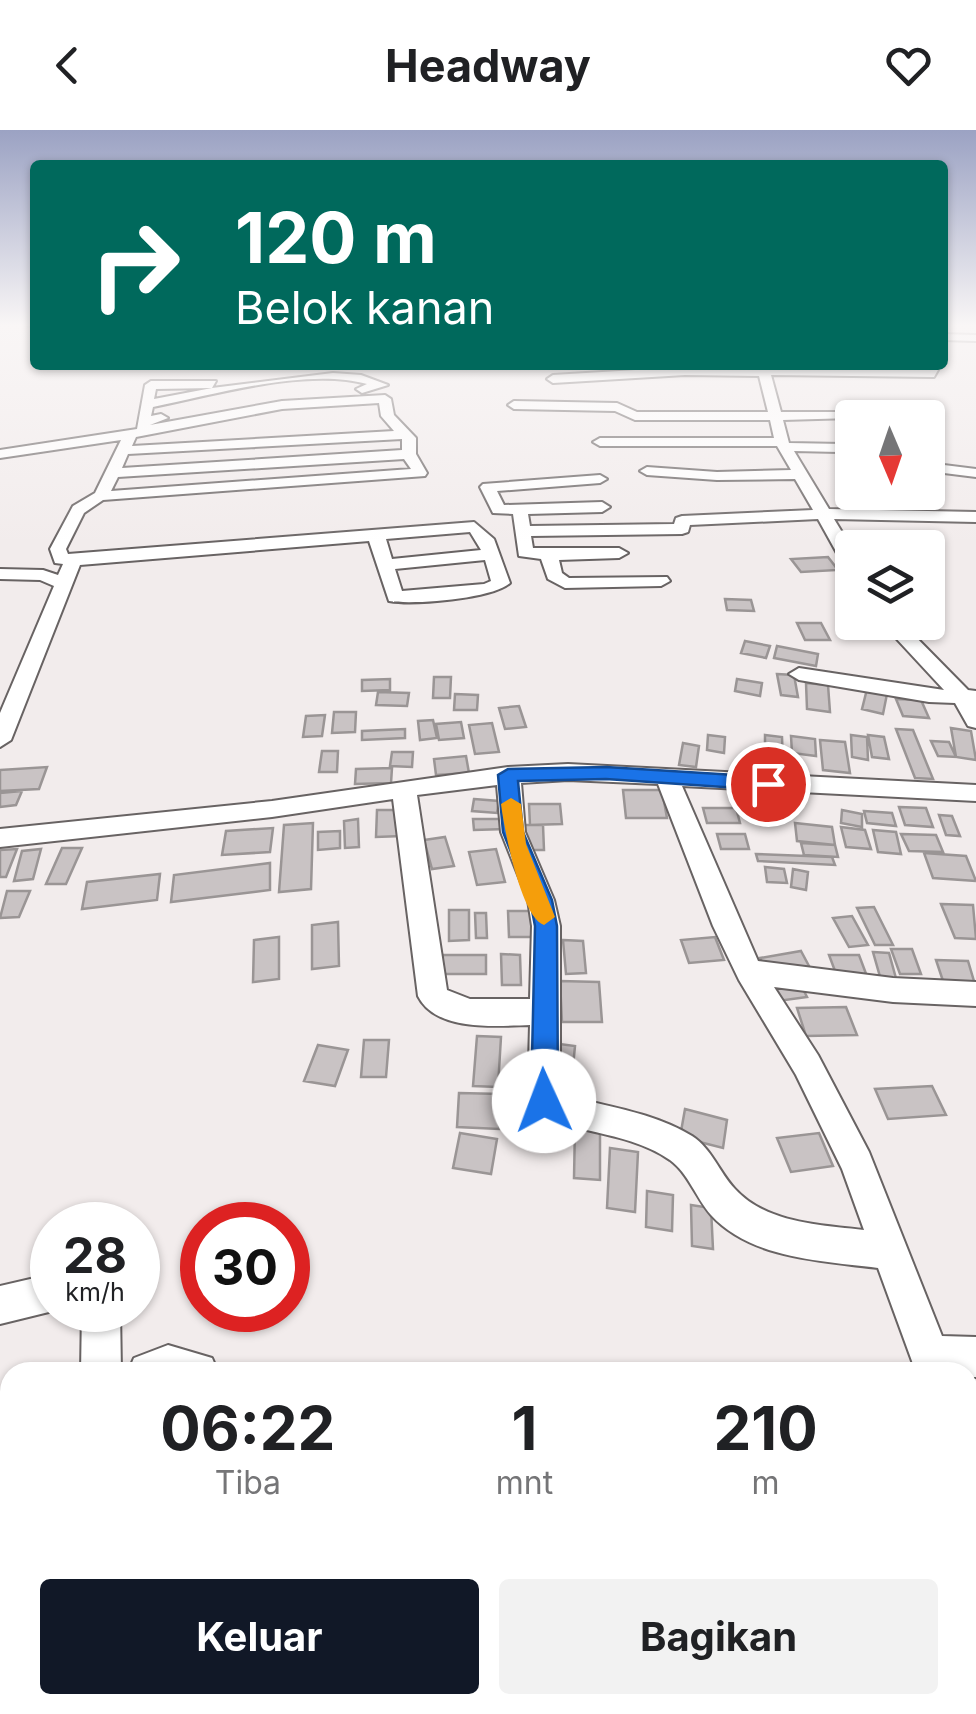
<!DOCTYPE html>
<html lang="id">
<style>
body{margin:0;font-family:Inter,sans-serif;background:#f2f2f2;color:#202124;height:100vh;display:flex;flex-direction:column;font-size:38px;white-space:nowrap}
*{box-sizing:border-box;margin:0}
p{font-size:32px;color:#757577}
.icon{flex:none;width:55px;height:55px;fill:none;stroke:currentColor;stroke-width:2;stroke-linecap:round;stroke-linejoin:round}
.map{position:relative;flex:1;overflow:hidden}
.panel{position:absolute;left:0px;top:1232px;width:978px;height:352px;display:flex;flex-direction:column;background:#fff;border-radius:30px 30px 0 0;box-shadow:0 2px 8px #0004}
.panel>*{flex:none}
.guide{position:absolute;left:30px;top:30px;width:918px;height:210px;border-radius:10px;box-shadow:0 2px 8px #0004;background:#00695c;color:#fff;overflow:hidden}
.needle{width:65px;rotate:178deg}
.buttons{position:absolute;left:835px;top:270px;display:grid;gap:20px}
.buttons a{display:grid;place-items:center;width:110px;height:110px;border-radius:10px;background:#fff;box-shadow:0 2px 8px #0004;font-size:50px}
.speed{position:absolute;left:30px;top:1072px;display:flex;gap:20px;font-size:50px;font-weight:700;text-align:center}
.speed>*{display:grid;place-content:center;width:130px;height:130px;border-radius:50%;background:#fff;box-shadow:0 2px 8px #0004;line-height:1}
.speed small{font-size:25px;font-weight:400}
.speed .limit{border:15px solid #d22;background:#fff;color:#111}
.pin{position:absolute;display:grid;place-items:center;width:85px;height:85px;color:#fff;margin:-42px;border:5px solid #fff;border-radius:50%;box-shadow:0 2px 10px #0007}
.me{position:absolute;width:110px;margin:-55px;rotate:358deg;stroke-linejoin:round;filter:drop-shadow(0 0 8px #0008)}
.turn{display:flex;align-items:center;gap:35px;height:210px;padding:0 40px;font-size:45px}
.turn .icon{width:130px;height:130px;stroke-width:2.5}
.turn b{display:block;font-size:70px;line-height:85px}
.eta{display:flex;justify-content:space-evenly;align-items:center;height:170px;text-align:center}
.eta b{font-size:60px;font-weight:700;line-height:70px}
.button{display:flex;gap:20px;margin-top:auto;padding:20px 40px}
.button a{flex:1;height:115px;border-radius:10px;background:#111827;color:#fff;font-size:40px;font-weight:700;line-height:115px;text-align:center}
.button a+a{background:#f2f2f2;color:#202124}
header{display:flex;justify-content:space-between;align-items:center;height:130px;padding:0 40px;background:#fff;font-size:45px;font-weight:700}
.map>svg:first-child{display:block}
</style>
<header><svg class="icon" aria-label="back" viewBox="0 0 24 24"><path d="M15 5l-7 7 7 7"/></svg>Headway<svg class="icon" aria-label="heart" viewBox="0 0 24 24"><path d="M12 20l-8-8c-3-5 5-10 8-4 3-6 11-1 8 4z"/></svg></header>
<div class="map">
<svg width="976" height="1584" viewBox="0 0 976 1584">
<rect width="100%" height="100%" fill="#f2ecec"/>
<path fill="#c9c3c4" stroke="#9a9595" stroke-width="2.5" d="M828 427 838 440 801 442 791 429Z
M725 469 751 470 754 481 727 480Z
M842 491 861 492 869 508H850Z
M797 493H821L830 510H805Z
M745 511 770 516 766 528 741 523Z
M777 516 818 524 816 536 774 528Z
M777 544 794 545 798 567 781 565Z
M434 547H451L450 568H433Z
M390 549V560L362 561V550Z
M737 549 762 553 760 566 735 561Z
M806 553 828 555 830 582 807 579Z
M867 559 887 564 883 584 862 579Z
M378 562 409 563 407 576 376 575Z
M455 564 478 565 477 580H454Z
M896 569 921 570 929 588 903 586Z
M519 576 526 597 505 599 499 578Z
M334 582H356L355 602 332 603Z
M325 585 322 606 303 607 306 586Z
M433 590 437 608 420 610 418 591Z
M461 592 464 608 439 610 436 594Z
M492 593 499 622 475 624 469 595Z
M951 598 971 601 976 630 956 627Z
M405 599V608L362 610V601Z
M896 599 913 600 933 649 915 648Z
M708 605 725 607 724 623 707 620Z
M765 605 782 607 783 631 765 629Z
M851 605 867 607 868 630 852 627Z
M868 605 884 607 889 629 872 627Z
M791 606 815 609 816 626 792 623Z
M820 610 845 612 850 643 823 640Z
M931 611 949 612 956 627 938 626Z
M683 613 699 616 696 637 679 635Z
M322 621H338L337 642H319Z
M392 622H413L412 637 390 636Z
M466 626 469 643 436 645 434 629Z
M741 631 772 633 774 648 742 645Z
M47 637 39 659 0 661V640Z
M392 638 391 653 355 654 356 639Z
M623 660H662L667 688H626Z
M22 661 16 675 0 677V663Z
M474 669 499 671 497 683 472 681Z
M529 674H560L562 694 530 695Z
M899 677 926 678 933 697 905 695Z
M703 678H736L740 693H707Z
M377 680H402V706L376 707Z
M842 680 862 684V697L841 693Z
M864 681 892 683 896 696 867 693Z
M939 685 952 686 960 706 946 705Z
M358 689 359 717 345 718 344 691Z
M473 689H506V699L474 700Z
M313 693 311 759 279 762 284 695Z
M795 693 832 697 835 715 797 711Z
M521 695H543L544 720H521Z
M841 697 865 700 871 719 846 717Z
M273 698 270 722 222 725 226 701Z
M873 700 896 702 901 724 878 722Z
M340 701V718L318 720V702Z
M717 704H745L749 719H721Z
M901 704 936 705 943 722 909 721Z
M445 707 454 736 432 739 424 710Z
M801 713 835 715 838 727 804 725Z
M62 718H82L66 754H46Z
M17 719 6 747H0V720Z
M41 719 33 749 14 751 22 721Z
M496 719 505 752 477 755 469 722Z
M924 723 966 726 976 751 933 748Z
M756 724 832 727 835 735 758 731Z
M270 733V760L171 772 174 745Z
M765 737 784 739 787 753 767 752Z
M793 739 808 742 806 760 791 757Z
M160 744 157 770 82 779 87 752Z
M7 761H30L19 787 0 788Z
M941 774 973 775 976 809 955 808Z
M874 777 893 815H875L857 778Z
M449 780H469V810L449 811Z
M508 781H539L541 807H509Z
M475 783H486L487 808H476Z
M852 786 868 815 849 817 833 788Z
M338 792 339 836 312 839V795Z
M279 807V849L253 852 254 810Z
M715 807 724 830 689 833 681 810Z
M563 810 583 811 586 843 566 844Z
M891 819H912L921 844H900Z
M801 821 809 836 768 843 760 828Z
M873 822 889 823 897 852 881 850Z
M501 824 520 825 521 855H502Z
M443 825H486V844H442Z
M829 825H859L868 849H838Z
M936 830 968 831 976 858 945 857Z
M560 851 599 852 602 892H562Z
M799 851 807 867 778 871 771 856Z
M846 877 857 905 806 906 797 878Z
M477 906 501 907 498 957 473 956Z
M364 910H389L386 947H361Z
M552 913 575 916 571 957 548 954Z
M318 915 348 920 335 956 304 951Z
M932 956 946 985 888 989 875 959Z
M459 963 501 964 499 999 457 997Z
M685 979 727 990 723 1018 680 1007Z
M575 996 600 998V1050L574 1048Z
M460 1003 497 1009 491 1044 453 1038Z
M819 1003 833 1036 791 1042 777 1008Z
M610 1018 638 1022 635 1082 607 1078Z
M647 1061 673 1065 672 1101 646 1097Z
M691 1075 711 1078 713 1119 692 1116Z"/>
<g fill="none" stroke-linecap="round" stroke-linejoin="round">
<g stroke="#686363" stroke-width="4">
<path id="minor" d="M19 193H35V197Z
M942 204 976 205V211L942 210Z
M756 235 938 240 934 247 771 245 781 282H914L921 286 783 290 789 313 843 314 852 319V330L839 322 794 321 829 379 976 382V392L834 389 848 412 875 413 883 418H852V439L843 434 818 389 690 395 688 402 682 404 531 406 533 418H619L628 423 619 428 559 430 562 443 569 448 667 447 670 451 661 456 565 458 548 449 541 429 519 426 513 384 493 383 480 357 483 354 600 345 607 349 600 353 497 361 504 375 602 372 610 377 602 382 528 384 530 396 674 394 676 388 682 386 813 380 795 349 717 350 647 345 640 341 647 337 717 342 791 340 777 316H600L593 312 600 308H774L770 290H635L615 281 514 279 508 275 514 271 617 273 637 282H768L759 246 685 245 553 253 547 249 553 245 685 237 757 239Z
M333 243 361 245 388 255 362 263 356 259 367 254C307 237 213 265 153 277L151 286 161 284 168 288 150 295 282 271 385 265 391 269 394 285 416 308V324L427 343 425 346 103 370 84 383 66 419 68 424 474 392 494 409 510 453C492 469 413 475 389 471L369 411 80 435 11 610 0 617V583L54 456 40 450 0 449V439L43 440 58 445 63 434 55 433 50 419 73 376 95 363 121 310 0 328V320L137 299 145 255 151 251H216L212 258ZM212 258 154 269 156 259ZM379 273 381 286 394 301 132 316 136 307 282 279ZM402 309V320L122 338 128 324ZM404 329 411 339 111 361 118 347ZM470 402 481 420 392 429 386 409ZM485 430 491 451 484 454 402 461 395 439Z
M928 333 976 339V347L928 341Z
M930 413 936 414V422L928 423V418H920Z
M881 492H901L968 560 976 561V598L968 596 955 573 929 572 799 550 789 544 799 538 944 560Z
M568 634 976 655V671L682 656 758 831 893 848 976 852V876L893 872 774 857 818 925 869 1022 942 1206 976 1207V1247H968V1242H916L878 1138C823 1131 751 1129 711 1085 696 1068 689 1044 670 1030 633 1004 579 1002 537 987L528 971 530 895C496 896 436 902 418 866L393 669 272 687 0 717V699L272 671 508 637ZM568 650 658 654 713 796 739 850 796 945 842 1039 864 1100C820 1095 766 1093 735 1059 719 1042 712 1019 692 1006 653 982 603 976 560 964V796L554 770 525 702 521 653ZM497 655 501 702 528 770 532 796 530 869H470L447 860 417 665Z
M52 1144V1180H57L0 1194V1156Z
M82 1180H120L121 1242H81Z
M168 1215 212 1228 218 1242H128L134 1228Z
M968 1317 976 1321V1387L968 1383Z
M10 1327V1371L0 1373V1329Z
M968 1539 976 1542V1584H957L948 1575H968Z
M78 1575H128L124 1584H74Z
M281 1575H331L328 1584H278Z
M490 1575H540L538 1584H488Z"/>
</g>
<use href="#minor" fill="#fff" fill-rule="evenodd"/>
</g>
<linearGradient id="sky" x2="0" y2="1"><stop stop-color="#9ba2c3"/><stop offset="0.47" stop-color="#f9f6f6"/><stop offset="1" stop-color="#f9f6f6" stop-opacity="0"/></linearGradient>
<rect width="976" height="415" fill="url(#sky)"/>
<path fill="#1a73e8" stroke="#114b97" stroke-width="2.5" d="M606 637 768 647 777 654 768 660 606 649 518 651 523 702 552 770 557 796 558 971 554 979 544 983 535 979 531 971 535 796 530 770 503 702 498 645 508 639Z"/>
<path fill="#f59e0b" d="M511 668 521 674 526 714 555 787 544 795C521 788 504 698 501 674Z"/>
</svg>
<div class="buttons">
<a><svg class="needle" viewBox="-14 -14 28 28"><path d="M0-13l5 13h-10z" fill="#e53935"/><path d="M0 13l5-13h-10z" fill="#757577"/></svg></a>
<a><svg class="icon" aria-label="layers" viewBox="0 0 24 24"><path d="M12 4l9 5-9 5-9-5zM3 14l9 5 9-5"/></svg></a>
</div>
<div class="speed"><div>28<small>km/h</small></div><div class="limit">30</div></div>
<div class="pin" style="left:768px;top:654px;background:#d93025"><svg class="icon" aria-label="arrive" viewBox="0 0 24 24"><path d="M6 21V4h12l-3 4 3 4H6"/></svg></div>
<svg class="me" style="left:544px;top:971px" viewBox="-20 -20 40 40"><circle r="19" fill="#fff"/><path d="M0-13L10 11 0 6-10 11z" fill="#1a73e8"/></svg>
<div class="guide">
<div class="turn"><svg class="icon" aria-label="right" viewBox="0 0 24 24"><path d="M7 20v-9h11M14 6l5 5-5 5"/></svg><div><b>120 m</b>Belok kanan</div></div>
</div>
<section class="panel">
<div class="eta">
<div><b>06:22</b><p>Tiba</p></div>
<div><b>1</b><p>mnt</p></div>
<div><b>210</b><p>m</p></div>
</div>
<div class="button"><a>Keluar</a><a>Bagikan</a></div>
</section>
</div>
